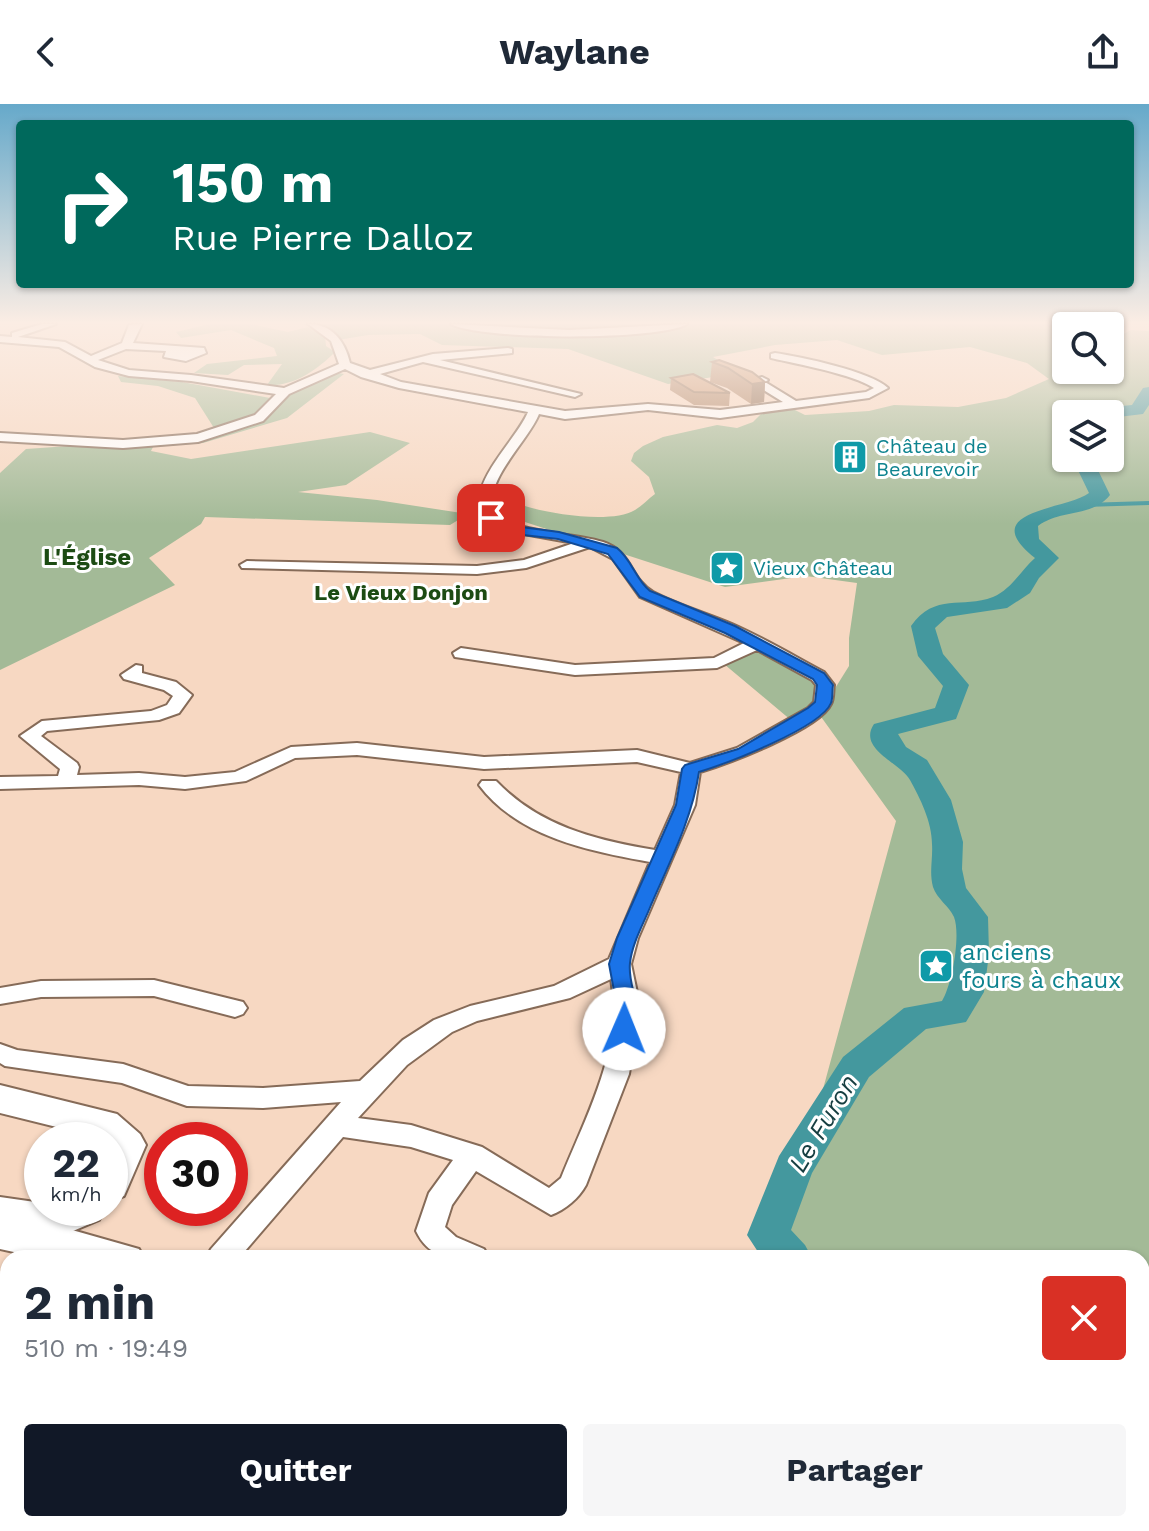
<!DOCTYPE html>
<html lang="fr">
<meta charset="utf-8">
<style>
body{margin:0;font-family:"Work Sans",sans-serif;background:#f6f6f7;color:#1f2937;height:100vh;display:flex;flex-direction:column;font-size:30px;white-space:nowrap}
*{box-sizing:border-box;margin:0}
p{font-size:26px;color:#747a83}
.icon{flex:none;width:44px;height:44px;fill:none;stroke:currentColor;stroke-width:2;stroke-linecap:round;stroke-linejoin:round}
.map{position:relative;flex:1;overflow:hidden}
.panel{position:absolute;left:0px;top:1146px;width:1150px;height:282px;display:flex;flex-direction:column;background:#fff;border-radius:24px 24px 0 0;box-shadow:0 2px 6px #0004}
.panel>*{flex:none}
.banner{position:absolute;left:16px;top:16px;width:1118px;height:168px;border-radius:8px;box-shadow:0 2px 6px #0004;background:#00695c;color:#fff;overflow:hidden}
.fabs{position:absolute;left:1052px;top:208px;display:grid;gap:16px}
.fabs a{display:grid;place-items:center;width:72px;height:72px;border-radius:8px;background:#fff;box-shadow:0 2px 6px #0004;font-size:40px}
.speed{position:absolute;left:24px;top:1018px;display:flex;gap:16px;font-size:40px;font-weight:700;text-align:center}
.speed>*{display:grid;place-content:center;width:104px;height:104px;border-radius:50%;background:#fff;box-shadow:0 2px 6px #0004;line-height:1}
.speed small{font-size:20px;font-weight:400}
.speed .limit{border:12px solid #d22;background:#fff;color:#111}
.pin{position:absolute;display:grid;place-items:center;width:68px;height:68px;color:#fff;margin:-34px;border-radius:16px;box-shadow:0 4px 12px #0006}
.me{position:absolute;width:88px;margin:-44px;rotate:1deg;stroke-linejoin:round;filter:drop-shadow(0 0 6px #0008)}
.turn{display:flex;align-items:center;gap:28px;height:168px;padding:0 24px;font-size:36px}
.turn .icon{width:104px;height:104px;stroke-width:2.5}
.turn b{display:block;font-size:56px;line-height:68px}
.round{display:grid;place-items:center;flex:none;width:84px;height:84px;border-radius:8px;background:#f6f6f7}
.overview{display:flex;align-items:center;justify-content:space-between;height:136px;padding:0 24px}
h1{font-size:48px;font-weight:700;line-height:60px}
.action{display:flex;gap:16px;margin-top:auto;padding:16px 24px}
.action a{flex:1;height:92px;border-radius:8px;background:#111827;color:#fff;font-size:32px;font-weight:700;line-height:92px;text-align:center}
.action a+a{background:#f6f6f7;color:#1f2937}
header{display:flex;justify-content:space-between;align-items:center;height:104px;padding:0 24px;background:#fff;font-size:36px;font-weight:700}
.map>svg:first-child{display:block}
</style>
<header><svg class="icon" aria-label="back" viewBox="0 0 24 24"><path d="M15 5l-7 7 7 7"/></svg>Waylane<svg class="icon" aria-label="share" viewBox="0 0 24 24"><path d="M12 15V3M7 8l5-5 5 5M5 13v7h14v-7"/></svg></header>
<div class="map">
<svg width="1149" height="1427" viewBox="0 0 1149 1427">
<rect width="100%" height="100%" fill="#f7d8c2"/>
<path fill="#a3ba97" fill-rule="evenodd" d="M210 220H250L288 228 308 223 325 232 326 242 335 248C317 266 293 283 267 281L282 260 244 261 228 271 194 269 207 260 277 252 274 244 231 226 181 234 176 228Z
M303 220H1052L1066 225V266H1110V233L1116 234 1131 226 1149 227V1427H675L681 1420H1142V1154H777L896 717 819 610 849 562V534L857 479 806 472 725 483 500 410 491 392C512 392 508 396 525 402 550 410 612 420 635 406 642 402 648 395 655 390L649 373 631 357 634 349 643 342 663 333 717 321 737 324 753 318 761 310 771 305 789 303 805 311 869 307 894 301 958 303 1006 294 1049 275 1027 259 970 243 882 251 837 236 775 241 713 253 739 269 668 280 568 245 442 241 420 230 368 231 338 236ZM1066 310H1110V354H1066Z
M333 268 344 270 287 314 203 339 153 343 151 347 191 355 370 328 410 339 346 381 298 388 377 396 468 410 450 421 205 413 201 420 149 454 175 481 0 566V369L26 345 83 341 153 343 247 320 289 289Z
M118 272 182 278 270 294C256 315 237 318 214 324L195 294 158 282 121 278Z
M754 547 763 548 819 578 820 596 792 617 724 560Z"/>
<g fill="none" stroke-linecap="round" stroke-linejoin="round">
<path stroke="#44989e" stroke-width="4" d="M1084 401 1149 399"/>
<path stroke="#44989e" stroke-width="6" d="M971 856 980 858"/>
<path fill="#44989e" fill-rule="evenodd" d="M1149 283V301L1143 310 1110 314V310H1084L1093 305 1132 301 1143 284Z
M1081 354H1099L1096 362 1110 391C1091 414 1060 405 1038 422L1039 435 1059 454 1039 474 1030 489 1007 504 947 513 935 524 943 550 969 581 956 615 898 630 906 643 927 656 951 696 963 738 962 765 966 784 988 813 989 850 984 888 966 918 926 925 869 973 812 1069 791 1126 805 1141 812 1154H762L747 1131 779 1052 843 953 904 904 942 897C952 881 961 831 954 813 949 802 937 795 933 783 929 768 933 755 932 740 932 718 920 694 910 676 901 659 857 645 874 620L935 604 943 582 918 552 911 522C935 488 962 505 993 493 1012 485 1021 466 1035 454 974 406 1067 406 1089 389L1076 362Z
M986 1420H1040L1043 1427H989Z"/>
<g stroke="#866b58" stroke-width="4">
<path id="street" d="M42 220H56L18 233 65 238 91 252 122 239 129 221 142 220 133 239 204 244 206 249 186 257 164 253 166 247 126 245 98 256 129 266 191 271 284 284 339 260 331 237 308 220C332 220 345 237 350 259L370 266 433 250 508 244 512 245V249L440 256 581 290 575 293 423 258 380 270 401 278 565 307 648 300 720 306 783 298 749 277 762 273 768 276 765 278 796 297 866 288 874 284C853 270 797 260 771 254V250L775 249C801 253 870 267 888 284L869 294 720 314 648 306 565 315 539 310C529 336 482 378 494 407 502 427 580 430 603 438 633 448 630 475 653 488 678 501 706 509 732 520 764 534 794 552 824 568L834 581C833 586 834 595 831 600 820 625 727 660 700 668L695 701 638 834 631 860 640 903 629 970 586 1081C579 1094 565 1106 551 1111L476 1067 452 1101 445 1123 456 1133 484 1145 489 1154C458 1154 431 1159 416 1127L429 1089 453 1056 411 1043 343 1033 239 1154H206L211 1145 341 998 263 1004 187 1002 122 979 5 962 0 959V940L17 946 123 960 188 982 263 984 360 977 403 936 434 916 470 902 554 882 609 855 650 758C589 747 518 733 479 681L482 677H496C539 722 595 736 655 746L675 701 681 668 637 658 484 665 357 651 295 654 246 677 185 685 139 681 0 685V673L58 672 60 665 20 632 42 617 151 607 167 601 173 592 164 586 124 575 121 571 136 561 142 562V569L176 578 192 591 179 609 159 616 47 627 41 632 77 659 79 663 77 671 139 669 185 673 235 668 291 643 357 639 484 653 637 646 690 659 737 644 808 604 814 598 816 581 812 576 757 546 717 564 575 571 455 553 453 549 461 544 575 561 714 554 744 539 640 493 613 455 590 443 526 464 477 470 242 464 240 461 247 457 477 462 524 456 574 439 501 426C445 398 514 342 528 308L399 284 361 273 345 265 289 290 263 317 198 338 123 344 0 337V329L123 336 197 330 255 311 276 290 191 277 129 272 95 263 59 243 0 238V232L12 233V229ZM611 875C624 944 586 1012 561 1074L549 1084 482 1043 411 1021 358 1014 407 961 452 928 477 917 570 894Z
M451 220 569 226 687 220C659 237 479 236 451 220Z
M154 876 243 898 247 904 243 910 235 913 154 892 41 893 0 900V884L41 877Z
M0 1121 23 1126 65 1124 139 1145 144 1154H85L65 1148 23 1150 0 1145Z
M8 1411V1420H49L46 1427H0V1415Z
M204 1420H242L245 1427H207Z"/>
</g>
<g stroke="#866b58" stroke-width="4">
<path id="secondary" d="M0 981 117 1010 140 1030 146 1041 124 1092 110 1097V1036H97L93 1032 0 1009Z
M0 1093 42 1099V1104H105L99 1116 54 1135 0 1127Z"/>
</g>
<use href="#street" fill="#fff" fill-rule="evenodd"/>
<use href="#secondary" fill="#fff" fill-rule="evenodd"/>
</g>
<path fill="#ae8160" d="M712 258 765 278 764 298 751 300 727 284 710 278Z
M671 274 730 289 729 302 694 301 670 286Z"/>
<path fill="#8d694e" d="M765 278 764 298 751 300 752 280Z"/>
<path fill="#ca9670" stroke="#8d694e" stroke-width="2" d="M719 256 752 268 765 278 752 280 728 264 712 258Z
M693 270 730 289 694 288 671 274Z"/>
<linearGradient id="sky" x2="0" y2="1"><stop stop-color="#66a9ca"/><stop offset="0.52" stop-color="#fbede4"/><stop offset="1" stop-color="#fbede4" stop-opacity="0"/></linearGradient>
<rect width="1149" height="420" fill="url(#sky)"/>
<path fill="#1a73e8" stroke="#114b97" stroke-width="2" d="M487 411H496L514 422 559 428 617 444C632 456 636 476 650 487L735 522 824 569 833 581C832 586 833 595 831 599 821 624 725 660 699 668 692 715 670 757 651 801 644 819 632 839 630 859 627 884 646 905 631 931H616L613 925 617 903 609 860 617 834 676 701 682 665 685 661 738 645 808 604 815 598 817 581 813 575 725 529 640 493 608 450 558 435 506 429 487 416Z"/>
<defs>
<g id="building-square" transform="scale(1.8)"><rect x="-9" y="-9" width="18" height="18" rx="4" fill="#0f9aa8" stroke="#fff"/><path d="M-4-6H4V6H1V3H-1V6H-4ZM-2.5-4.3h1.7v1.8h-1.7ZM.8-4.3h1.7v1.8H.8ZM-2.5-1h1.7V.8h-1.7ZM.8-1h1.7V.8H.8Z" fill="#fff"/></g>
<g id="sight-square" transform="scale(1.8)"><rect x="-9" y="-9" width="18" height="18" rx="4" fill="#0f9aa8" stroke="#fff"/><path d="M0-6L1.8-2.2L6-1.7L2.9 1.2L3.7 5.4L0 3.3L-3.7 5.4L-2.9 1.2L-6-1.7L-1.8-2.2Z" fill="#fff"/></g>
</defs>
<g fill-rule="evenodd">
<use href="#building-square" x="850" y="353"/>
<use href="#sight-square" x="727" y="464"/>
<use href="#sight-square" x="936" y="862"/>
</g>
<g text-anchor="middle" stroke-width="6" stroke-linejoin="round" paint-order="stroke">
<g font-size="20" fill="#0d838f" stroke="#fff" text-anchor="start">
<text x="876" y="349">Château de<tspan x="876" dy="23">Beaurevoir</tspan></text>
<text x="753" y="471">Vieux Château</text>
</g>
<g font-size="22" font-weight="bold" fill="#1c4b13" stroke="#fff">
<text x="401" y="496">Le Vieux Donjon</text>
</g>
<g font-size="24" font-weight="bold" fill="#1c4b13" stroke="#fff">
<text x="87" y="461">L'Église</text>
</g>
<g font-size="24" fill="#0d838f" stroke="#fff" text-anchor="start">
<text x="962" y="856">anciens<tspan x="962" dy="28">fours à chaux</tspan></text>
</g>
<g font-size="26" font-style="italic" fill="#163e41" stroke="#fff">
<text transform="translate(823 1019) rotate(-59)" y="9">Le Furon</text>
</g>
</g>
</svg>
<div class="fabs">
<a><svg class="icon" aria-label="search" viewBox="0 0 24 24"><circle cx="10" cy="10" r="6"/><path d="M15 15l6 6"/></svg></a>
<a><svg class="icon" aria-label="layers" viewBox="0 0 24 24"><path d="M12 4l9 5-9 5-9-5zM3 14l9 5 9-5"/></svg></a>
</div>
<div class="speed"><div>22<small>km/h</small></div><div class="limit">30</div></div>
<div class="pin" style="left:491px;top:414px;background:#d93025"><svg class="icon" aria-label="arrive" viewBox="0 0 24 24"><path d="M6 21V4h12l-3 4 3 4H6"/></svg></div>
<svg class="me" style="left:624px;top:925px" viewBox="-20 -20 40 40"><circle r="19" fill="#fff"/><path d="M0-13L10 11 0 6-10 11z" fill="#1a73e8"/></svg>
<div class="banner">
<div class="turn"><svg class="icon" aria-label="right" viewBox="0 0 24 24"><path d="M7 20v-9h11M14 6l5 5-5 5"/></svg><div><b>150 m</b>Rue Pierre Dalloz</div></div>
</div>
<section class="panel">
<div class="overview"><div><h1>2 min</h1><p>510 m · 19:49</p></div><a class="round" style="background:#d93025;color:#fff"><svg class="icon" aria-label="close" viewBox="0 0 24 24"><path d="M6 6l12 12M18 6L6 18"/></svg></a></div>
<div class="action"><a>Quitter</a><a>Partager</a></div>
</section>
</div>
